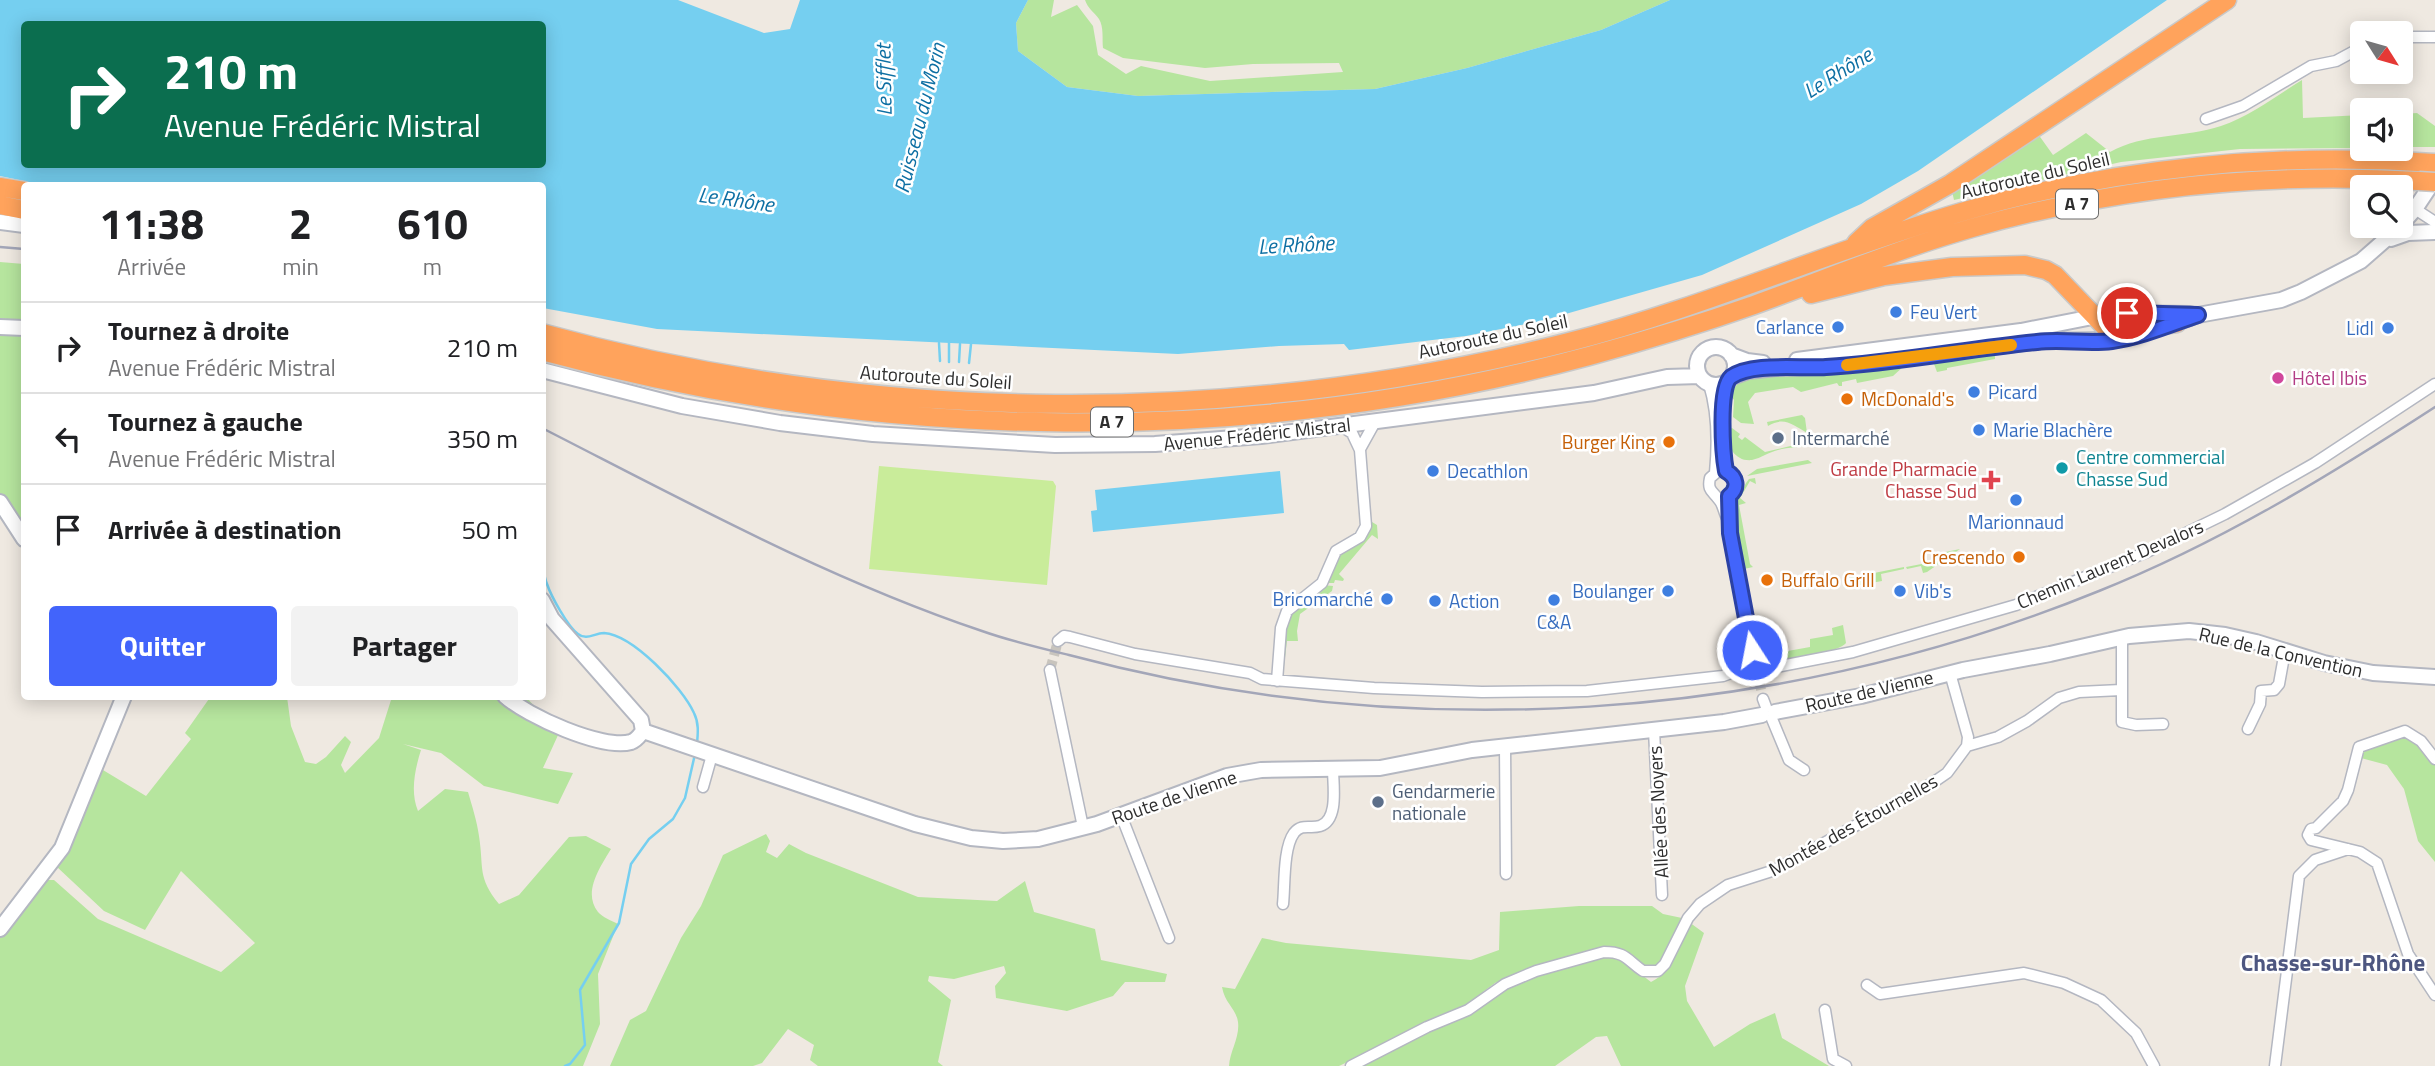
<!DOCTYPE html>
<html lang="fr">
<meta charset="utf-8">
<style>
body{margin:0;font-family:"Titillium Web",sans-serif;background:#f2f2f2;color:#202124;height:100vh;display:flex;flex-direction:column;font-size:26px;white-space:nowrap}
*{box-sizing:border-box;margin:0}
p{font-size:23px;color:#757577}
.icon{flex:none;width:38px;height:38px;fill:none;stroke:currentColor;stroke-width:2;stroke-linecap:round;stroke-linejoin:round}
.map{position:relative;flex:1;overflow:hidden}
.panel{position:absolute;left:21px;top:182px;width:525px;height:518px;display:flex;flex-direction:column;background:#fff;border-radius:7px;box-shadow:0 4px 18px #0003}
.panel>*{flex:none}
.banner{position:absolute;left:21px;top:21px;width:525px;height:147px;border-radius:7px;box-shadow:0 4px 18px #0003;background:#0b6e4f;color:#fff;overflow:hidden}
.needle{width:46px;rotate:127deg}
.buttons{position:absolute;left:2350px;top:21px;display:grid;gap:14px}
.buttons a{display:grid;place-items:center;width:63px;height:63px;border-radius:7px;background:#fff;box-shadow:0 4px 18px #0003;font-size:35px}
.pin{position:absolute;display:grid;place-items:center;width:60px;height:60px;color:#fff;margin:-30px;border:4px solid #fff;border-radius:50%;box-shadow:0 2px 7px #0007}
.me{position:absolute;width:77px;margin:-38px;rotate:349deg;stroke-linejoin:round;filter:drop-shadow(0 0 5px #0008)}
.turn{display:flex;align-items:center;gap:24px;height:147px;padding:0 28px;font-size:32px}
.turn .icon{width:91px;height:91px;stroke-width:2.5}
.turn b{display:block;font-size:49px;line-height:60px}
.eta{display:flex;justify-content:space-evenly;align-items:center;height:119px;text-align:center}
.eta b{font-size:42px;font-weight:700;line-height:49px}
.action{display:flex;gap:14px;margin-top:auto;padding:14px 28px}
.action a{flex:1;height:80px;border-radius:7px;background:#4264fb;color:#fff;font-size:28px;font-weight:700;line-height:80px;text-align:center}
.action a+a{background:#f2f2f2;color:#202124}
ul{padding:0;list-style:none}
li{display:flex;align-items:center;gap:21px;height:91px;padding:0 28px;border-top:2px solid #e0e0e0}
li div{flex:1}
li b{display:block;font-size:26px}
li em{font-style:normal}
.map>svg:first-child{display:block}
</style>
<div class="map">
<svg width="2435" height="1066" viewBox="0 0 2435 1066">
<rect width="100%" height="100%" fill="#efe9e1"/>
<path fill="#b6e59e" d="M1028 0H1054L1051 17 1077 5 1093 26 1098 55 1126 74 1141 66 1210 81 1343 72 1339 63 1253 64 1205 68 1123 58 1103 48C1102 39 1104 27 1099 19 1094 12 1088 9 1085 0H1670L1601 30 1467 68 1375 89 1138 96 1067 87 1018 51 1016 23Z
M2302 80 2303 118 2362 115V148L2240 149 2121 162 1954 200 1952 191 2038 134 2053 155 2086 133 2110 152C2144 133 2185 138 2221 126 2250 116 2276 96 2302 80Z
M2417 113 2435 126V147H2401V114Z
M0 262 24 264V529L0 494Z
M1991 352 1995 355V359L1947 368V370L1937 372 1934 364 1930 362 1904 366 1893 376 1857 383 1856 379 1842 382V386H1839L1837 383 1801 392 1793 387 1755 393 1748 402 1754 424 1741 423 1733 417 1734 400 1730 394 1741 379Z
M1802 415 1805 418 1807 433C1793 425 1784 416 1768 426L1767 422Z
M1732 428 1740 434 1738 437 1742 440 1745 437 1765 452 1807 442 1810 444C1802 448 1788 447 1778 450 1769 452 1761 458 1752 460 1735 462 1726 445 1727 431Z
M1808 460 1812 463 1747 476 1757 469Z
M1755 478 1756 484 1750 481 1740 498 1746 503 1739 505 1750 564 1753 567 1744 569 1735 506 1746 483 1749 479Z
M1372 522 1377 525 1378 539 1372 535 1339 574 1344 579 1343 581 1335 580 1334 583H1326L1341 552 1364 540Z
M1960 549 1927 572 1923 573 1921 566 1907 569 1906 567 1942 560 1941 553Z
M1904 567V569L1881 574 1882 581 1844 588 1843 572 1844 579Z
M1323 585 1333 586 1332 591 1300 614 1297 631 1298 641H1287L1284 666 1282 664 1287 616Z
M1762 625 1766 646 1776 653 1810 647V639L1833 635 1832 628 1843 625 1846 643C1839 652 1783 663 1772 659 1760 654 1758 643 1755 632Z
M211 696 287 697 291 726 305 762 316 764 326 757 345 736 351 742 341 765 345 773 379 738 391 700 390 697H526L559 733 543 768 573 773 558 804 484 786 441 753 403 744 421 750C415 769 410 792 418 811L445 789 468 792C472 806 477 821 479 836 484 868 477 877 499 904L519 895 569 837 586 836 611 849C601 866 582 892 598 912 602 917 612 921 618 924L598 974 600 1024 583 1066H0V938L46 880H54L98 919 221 972 255 943 181 871 145 930 104 911 57 867 70 842 98 767 146 796 191 739 185 733Z
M2406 734 2421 745 2435 764V862L2418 841 2404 789 2387 765 2361 758 2364 750Z
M766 834 770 841 766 852 777 858 789 844 806 853 918 897 997 901 1025 881 1034 912 1095 929 1101 960 1167 974 1165 982H1125L1113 996 1067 1011 996 998 995 986 1006 973 1004 966 954 979 929 976 928 981 951 1000 938 1062 943 1066H818L810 1060 814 1045 788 1029 762 1063 753 1066H610L630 1020 646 1011 681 938 701 906 723 855Z
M1579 906H1652L1663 914 1682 918 1658 967 1648 968C1628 957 1627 947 1601 948L1515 974 1495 983 1459 1010 1442 1017 1339 1066H1229C1230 1051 1240 1037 1238 1022 1236 1008 1225 1004 1222 987L1235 989 1262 938 1286 943 1471 960 1499 950 1500 912Z
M1689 922 1704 933 1685 986 1687 1001 1714 1047 1750 1024 1775 1013 1782 1038 1829 1066H1621L1607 1036 1596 1037 1555 1066H1361L1437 1027 1468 1016 1508 987 1521 981 1607 957 1624 961 1651 982C1674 971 1678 944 1689 922Z"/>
<path fill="#c9ec9a" d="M879 466 1053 481 1056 486 1047 585 869 569Z"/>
<path fill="#75cff0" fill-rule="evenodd" d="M0 0H678L764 33 790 29 800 0H1028L1016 23 1018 51 1067 87 1138 96 1375 89 1467 68 1601 30 1670 0H2167L1918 171 1861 204 1702 275 1541 321 1466 336 1349 350 1344 344 1279 346 1178 354 657 329 543 308 542 186H48L0 176ZM24 24H542V164H24Z
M1280 471 1284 513 1093 532 1091 511 1097 510 1095 490Z"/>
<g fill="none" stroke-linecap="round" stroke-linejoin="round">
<path stroke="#75cff0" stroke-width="2.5" d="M939 343 940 361
M949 343V362
M959 362 960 344
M969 363 971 344
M542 563C544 570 544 577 547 584 551 596 568 627 578 634 587 641 594 633 604 633 633 635 682 687 694 713 699 723 698 733 697 744
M565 1066 570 1064 585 1045 580 990 619 923 631 864 649 839 673 819 685 798 695 754"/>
<path stroke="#c8c4bd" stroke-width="10" stroke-dasharray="10 5" stroke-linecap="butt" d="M1050 670 1058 641
M1759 680 1763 699"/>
<g stroke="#b4b7c1" stroke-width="13">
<path id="street" d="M2401 37H2435
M2206 119 2243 106 2311 66 2336 61 2362 47
M2415 209 2435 222
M1709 384C1718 413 1718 442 1715 473
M1360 449 1375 422
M1726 471C1721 442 1721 411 1727 381
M1730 533 1729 496 1735 490 1736 482 1729 473 1718 471 1710 478C1707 491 1713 491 1719 500 1723 504 1724 513 1727 518L1759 680
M2122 637V722L2136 725 2163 724
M1058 641 1064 636 1070 637 1135 654 1250 673 1262 679 1374 688 1482 692 1587 691 1723 676 1755 664 1781 666 1853 652 2016 605 2147 552 2225 514 2315 463 2435 384
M1050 670 1083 827
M1277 681 1281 628 1287 611 1322 583 1336 551 1360 537 1366 526 1360 450 1352 433 1341 426
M1763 699 1766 707
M1772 719 1789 760 1804 770
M2248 729 2260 704 2261 691 2274 690 2279 684 2285 651
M1654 730 1662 895
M1505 745 1506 874
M1967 746 1998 737 2027 721 2059 698 2079 692 2121 690
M2435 759 2421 741 2405 731 2359 747 2348 790 2343 801 2316 828 2311 829 2308 835 2311 840 2360 852 2377 863 2408 954 2435 995
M703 787 712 755
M1121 815 1169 938
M1283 904C1285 885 1283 848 1294 833 1302 823 1310 829 1320 826 1339 820 1333 785 1333 769
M1867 985 1880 994 2024 973 2064 983 2101 1000 2136 1033 2154 1066
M1825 1010 1833 1059 1846 1066
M1351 1066 1427 1027 1468 1010 1505 984 1536 971 1604 952C1626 952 1627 960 1643 971H1658L1665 964 1688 918 1700 904 1728 885 1775 870 1931 784 1947 773 1967 746 1968 737 1950 673
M2275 1066 2299 876 2315 860 2348 849"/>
</g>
<g stroke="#b4b7c1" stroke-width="18">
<path id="secondary" d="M0 222 24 225
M2401 225 2415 209 2435 179
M2391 239 2408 233 2435 232
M2169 325 2198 315 2281 300 2301 292 2361 261 2401 226
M0 327 24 328
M1697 366a19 19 0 1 1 38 0a19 19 0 1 1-38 0Z
M1731 355 1747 361 1763 363
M1797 360 2021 331 2113 313 2190 314
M542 370 682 406 780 423 873 434 1055 445 1155 444 1261 436 1594 393 1667 377 1700 376
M1732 377 1748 371 1776 368 1826 367 2040 341 2115 340 2140 333
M0 502 24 539
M542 600 552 619 641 720 643 731
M505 696C527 716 602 750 631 742 637 740 639 736 643 731
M1775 712 1861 696 1963 670 2050 654 2129 636 2189 631 2225 635 2256 642 2324 663 2373 673 2435 677
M643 731 915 824 971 838 1003 841 1038 839 1097 824 1227 776 1261 770 1380 768 1472 750 1724 722 1762 715
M0 929 62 848 124 696"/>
</g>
<g stroke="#c9c9c9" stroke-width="21">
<path id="highway" d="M0 187 24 191
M0 205 24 210
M1856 243 1872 228 1950 184 2227 0
M1811 294 1884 276 1952 267 2025 265 2046 270 2055 275 2105 327 2121 330 2177 323
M542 333C876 425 1234 427 1569 342 1704 308 1831 250 1965 211 2116 167 2278 152 2435 163
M542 351C882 443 1248 448 1589 356 1644 341 1700 324 1754 305 1826 279 1898 249 1972 228 2117 187 2269 172 2419 181"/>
</g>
<use href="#street" stroke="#fff" stroke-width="10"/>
<use href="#secondary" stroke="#fff" stroke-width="14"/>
<use href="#highway" stroke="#ffa35c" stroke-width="18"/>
<path stroke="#a3a6b8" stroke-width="2.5" d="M0 247 24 249
M542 428C687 502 828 579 982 631 1010 641 1040 648 1069 655 1408 746 1774 723 2099 591 2219 543 2327 477 2435 407"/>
<g stroke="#c9c9c9" stroke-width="21" stroke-linecap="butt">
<path id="highway-bridge" d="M2419 181 2435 182"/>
</g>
<use href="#highway-bridge" stroke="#ffa35c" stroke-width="18"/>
</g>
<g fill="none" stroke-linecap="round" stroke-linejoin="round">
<g stroke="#2b41a3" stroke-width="18">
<path id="route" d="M1752 650 1730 533 1729 496C1739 488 1737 477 1726 471 1723 455 1718 388 1731 377 1752 362 1801 369 1826 367 1896 363 1967 349 2037 342 2062 339 2087 344 2112 341 2141 337 2171 324 2198 315L2127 313"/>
</g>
<use href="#route" stroke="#4264fb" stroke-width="12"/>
<path stroke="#f59e0b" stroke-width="12" d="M1847 365 2011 345"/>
</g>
<g fill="#3f7fe0" stroke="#fff" stroke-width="2.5">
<circle cx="1896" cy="312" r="7"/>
<circle cx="1838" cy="327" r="7"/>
<circle cx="2388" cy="328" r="7"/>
<circle cx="1974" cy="392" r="7"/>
<circle cx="1979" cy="430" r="7"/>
<circle cx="1433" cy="471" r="7"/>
<circle cx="2016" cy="500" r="7"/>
<circle cx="1668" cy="591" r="7"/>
<circle cx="1900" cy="591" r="7"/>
<circle cx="1387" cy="599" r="7"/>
<circle cx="1554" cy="600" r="7"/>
<circle cx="1435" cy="601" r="7"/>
</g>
<circle fill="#d1479c" stroke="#fff" stroke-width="2.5" cx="2278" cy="378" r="7"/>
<g fill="#e8710a" stroke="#fff" stroke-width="2.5">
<circle cx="1847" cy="399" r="7"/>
<circle cx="1669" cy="442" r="7"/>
<circle cx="2019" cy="557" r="7"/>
<circle cx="1767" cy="580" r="7"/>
</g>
<g fill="#5c6f8a" stroke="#fff" stroke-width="2.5">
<circle cx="1778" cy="438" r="7"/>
<circle cx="1378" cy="802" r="7"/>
</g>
<circle fill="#0f9aa8" stroke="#fff" stroke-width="2.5" cx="2062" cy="468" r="7"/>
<path fill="#e0444e" stroke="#fff" stroke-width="2.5" d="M1987.5 469.5h7v7h7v7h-7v7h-7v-7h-7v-7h7z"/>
<g text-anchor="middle" stroke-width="5" stroke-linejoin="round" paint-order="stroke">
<g fill="#fff" stroke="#6d6d6d" stroke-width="2">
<rect x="2056" y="189.5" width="42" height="29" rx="5"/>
<rect x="1091" y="407.5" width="42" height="29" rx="5"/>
</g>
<g font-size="18" font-weight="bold" fill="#2e2e2e">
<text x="2077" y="210">A 7</text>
<text x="1112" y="428">A 7</text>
</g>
<g font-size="19" fill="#2e2e2e" stroke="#fff">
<text transform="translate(2035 175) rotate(-13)" y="7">Autoroute du Soleil</text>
<text transform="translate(1493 336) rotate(-12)" y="7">Autoroute du Soleil</text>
<text transform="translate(936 377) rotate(4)" y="7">Autoroute du Soleil</text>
<text transform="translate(1257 434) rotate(-6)" y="7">Avenue Frédéric Mistral</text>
<text transform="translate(2110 564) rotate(-23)" y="7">Chemin Laurent Devalors</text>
<text transform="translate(2281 652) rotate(13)" y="7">Rue de la Convention</text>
<text transform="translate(1869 691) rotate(-13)" y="7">Route de Vienne</text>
<text transform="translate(1174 797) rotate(-19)" y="7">Route de Vienne</text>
<text transform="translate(1658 812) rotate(-93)" y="7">Allée des Noyers</text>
<text transform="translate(1853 825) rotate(-29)" y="7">Montée des Étournelles</text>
</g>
<g font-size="19" fill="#366cbe" stroke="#fff" text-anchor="start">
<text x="1910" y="319">Feu Vert</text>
<text x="1824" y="334" text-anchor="end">Carlance</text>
<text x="2374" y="335" text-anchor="end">Lidl</text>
<text x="1988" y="399">Picard</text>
<text x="1993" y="437">Marie Blachère</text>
<text x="1447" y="478">Decathlon</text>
<text x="2016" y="529" text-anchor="middle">Marionnaud</text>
<text x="1654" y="598" text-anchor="end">Boulanger</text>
<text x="1914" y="598">Vib's</text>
<text x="1373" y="606" text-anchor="end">Bricomarché</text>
<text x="1449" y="608">Action</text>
<text x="1554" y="629" text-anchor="middle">C&amp;A</text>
</g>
<g font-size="19" fill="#b23c85" stroke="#fff" text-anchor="start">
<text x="2292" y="385">Hôtel Ibis</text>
</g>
<g font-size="19" fill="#c56008" stroke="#fff" text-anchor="start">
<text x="1861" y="406">McDonald's</text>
<text x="1655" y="449" text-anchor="end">Burger King</text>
<text x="2005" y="564" text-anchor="end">Crescendo</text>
<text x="1781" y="587">Buffalo Grill</text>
</g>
<g font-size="19" fill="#4e5e75" stroke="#fff" text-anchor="start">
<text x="1792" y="445">Intermarché</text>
<text x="1392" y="798">Gendarmerie<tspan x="1392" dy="22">nationale</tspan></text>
</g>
<g font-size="19" fill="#0d838f" stroke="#fff" text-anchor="start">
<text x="2076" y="464">Centre commercial<tspan x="2076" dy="22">Chasse Sud</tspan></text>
</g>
<g font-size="19" fill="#be3a42" stroke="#fff" text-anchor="end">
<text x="1977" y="476">Grande Pharmacie<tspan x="1977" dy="22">Chasse Sud</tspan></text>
</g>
<g font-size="21" font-style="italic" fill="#0d6fa3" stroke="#fff">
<text transform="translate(1838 73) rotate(-32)" y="7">Le Rhône</text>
<text transform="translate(884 80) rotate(-91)" y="7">Le Sifflet</text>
<text transform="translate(920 118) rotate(-76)" y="7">Ruisseau du Morin</text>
<text transform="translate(736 200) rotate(8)" y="7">Le Rhône</text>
<text transform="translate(1296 245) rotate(-3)" y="7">Le Rhône</text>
</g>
<g font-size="23" font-weight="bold" fill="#4d5680" stroke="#fff">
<text x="2333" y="971">Chasse-sur-Rhône</text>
</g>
</g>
</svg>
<div class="buttons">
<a><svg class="needle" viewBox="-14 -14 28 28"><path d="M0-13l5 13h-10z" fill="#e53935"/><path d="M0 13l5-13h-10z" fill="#757577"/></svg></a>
<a><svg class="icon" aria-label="sound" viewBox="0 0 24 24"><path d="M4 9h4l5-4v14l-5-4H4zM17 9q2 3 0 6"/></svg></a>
<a><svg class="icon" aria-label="search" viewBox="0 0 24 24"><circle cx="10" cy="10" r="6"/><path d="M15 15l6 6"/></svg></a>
</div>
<div class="pin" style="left:2127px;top:313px;background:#d93025"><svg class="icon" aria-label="arrive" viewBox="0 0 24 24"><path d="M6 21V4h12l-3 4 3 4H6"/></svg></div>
<svg class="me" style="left:1752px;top:650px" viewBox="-20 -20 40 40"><circle r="17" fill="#4264fb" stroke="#fff" stroke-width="3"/><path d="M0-11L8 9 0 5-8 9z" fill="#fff"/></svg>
<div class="banner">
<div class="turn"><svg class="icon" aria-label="right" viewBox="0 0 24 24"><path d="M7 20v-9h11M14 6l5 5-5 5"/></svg><div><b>210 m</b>Avenue Frédéric Mistral</div></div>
</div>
<section class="panel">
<div class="eta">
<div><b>11:38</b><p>Arrivée</p></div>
<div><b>2</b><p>min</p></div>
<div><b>610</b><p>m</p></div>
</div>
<ul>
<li><svg class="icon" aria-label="right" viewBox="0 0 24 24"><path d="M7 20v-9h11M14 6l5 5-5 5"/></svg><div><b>Tournez à droite</b><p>Avenue Frédéric Mistral</p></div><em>210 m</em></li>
<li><svg class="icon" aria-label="left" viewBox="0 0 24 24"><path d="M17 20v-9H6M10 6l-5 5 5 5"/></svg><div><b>Tournez à gauche</b><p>Avenue Frédéric Mistral</p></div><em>350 m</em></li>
<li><svg class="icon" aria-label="arrive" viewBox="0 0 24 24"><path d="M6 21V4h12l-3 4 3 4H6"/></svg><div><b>Arrivée à destination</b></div><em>50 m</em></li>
</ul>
<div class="action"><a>Quitter</a><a>Partager</a></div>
</section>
</div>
